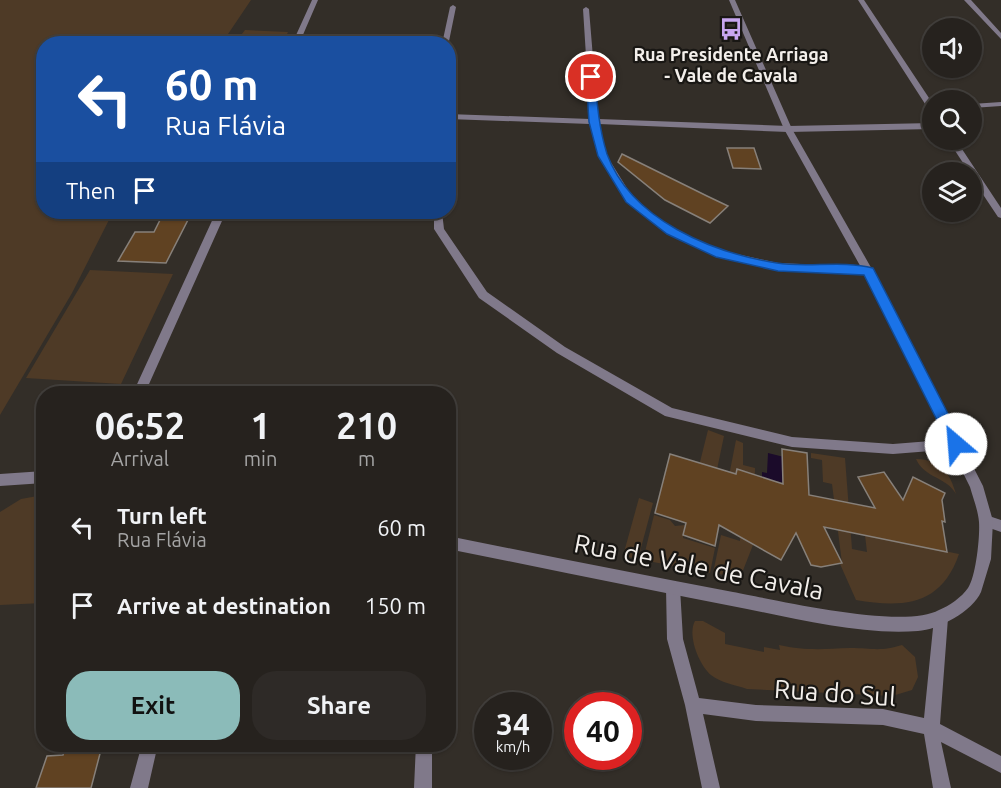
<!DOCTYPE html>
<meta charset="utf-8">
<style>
body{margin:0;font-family:Ubuntu,sans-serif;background:#2e2a27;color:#f1f3f6;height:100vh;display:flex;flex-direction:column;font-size:22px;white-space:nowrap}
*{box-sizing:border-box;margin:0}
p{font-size:20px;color:#a4a4a4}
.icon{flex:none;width:33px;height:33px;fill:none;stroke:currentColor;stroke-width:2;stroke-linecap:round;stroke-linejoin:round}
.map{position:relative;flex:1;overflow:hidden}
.panel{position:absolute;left:36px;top:386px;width:420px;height:366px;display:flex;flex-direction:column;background:#26221e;border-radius:24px;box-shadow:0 2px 4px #0004,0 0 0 2px #423f3c}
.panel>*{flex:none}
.top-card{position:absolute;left:36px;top:36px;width:420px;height:183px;border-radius:24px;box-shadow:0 2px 4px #0004,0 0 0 2px #423f3c;background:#1a4fa0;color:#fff;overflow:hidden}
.fabs{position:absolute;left:922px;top:18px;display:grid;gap:12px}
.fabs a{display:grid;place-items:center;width:60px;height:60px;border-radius:50%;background:#26221e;box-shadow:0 2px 4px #0004,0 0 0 2px #423f3c;font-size:30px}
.speed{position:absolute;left:474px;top:692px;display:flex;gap:12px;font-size:30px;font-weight:700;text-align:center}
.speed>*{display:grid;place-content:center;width:78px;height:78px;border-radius:50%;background:#26221e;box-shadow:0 2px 4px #0004,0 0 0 2px #423f3c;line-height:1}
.speed small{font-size:15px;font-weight:400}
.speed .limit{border:9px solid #d22;background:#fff;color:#111}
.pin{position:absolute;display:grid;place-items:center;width:51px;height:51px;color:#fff;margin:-26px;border:3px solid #fff;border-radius:50%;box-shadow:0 2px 6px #0007}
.me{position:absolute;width:66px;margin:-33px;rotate:333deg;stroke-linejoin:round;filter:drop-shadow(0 0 4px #0008)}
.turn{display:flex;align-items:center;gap:21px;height:126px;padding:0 30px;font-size:27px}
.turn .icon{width:78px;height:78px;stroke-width:2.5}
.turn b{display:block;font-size:42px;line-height:51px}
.then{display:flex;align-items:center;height:57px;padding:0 30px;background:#0003;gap:12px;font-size:22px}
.eta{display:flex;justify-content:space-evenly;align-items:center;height:102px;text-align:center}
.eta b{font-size:36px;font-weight:700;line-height:42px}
.action{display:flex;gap:12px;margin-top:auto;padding:12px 30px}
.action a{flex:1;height:69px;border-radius:24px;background:#8bbbb9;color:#111;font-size:24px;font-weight:700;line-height:69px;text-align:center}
.action a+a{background:#2e2a27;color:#f1f3f6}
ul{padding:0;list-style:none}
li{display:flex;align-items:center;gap:18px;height:78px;padding:0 30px}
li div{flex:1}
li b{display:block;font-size:22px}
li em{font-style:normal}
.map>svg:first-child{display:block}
</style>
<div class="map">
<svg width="1001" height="788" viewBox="0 0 1001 788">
<rect width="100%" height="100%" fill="#332e28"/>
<path fill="#4e3a26" d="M0 0H251L222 43 44 44V212H113L72 293 0 415Z
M245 30 288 32 283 43H235Z
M90 270 173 274 121 384 26 378Z
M708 430 724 436 715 479 697 474Z
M736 440 743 443V465L755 468 754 526 758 527 749 542 753 545 740 578 713 573 721 535 740 541 742 471 737 469 735 478 728 481Z
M811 453 845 458 852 549 867 552 865 535 959 554C941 606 903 608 856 600L840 564 842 563 832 484 823 482 822 460 811 458Z
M916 459C941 460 949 471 956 494 947 477 924 478 916 459Z
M43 495V603L0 605V512L21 499Z
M639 498 653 503 638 559 623 556Z
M654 515 670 520 675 526 685 525 683 538 715 548 710 573 643 560Z
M695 621H703L725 633V644L764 652V647L780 650 779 645C805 651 825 649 850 648 872 648 880 652 902 645L915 657 918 677 912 690 892 696 747 689C736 685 721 683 711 675 699 665 687 635 695 621Z"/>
<path fill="#1b0b2a" d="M768 453 784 457 785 483 762 478V472L767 473Z"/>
<path fill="#604222" stroke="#87807a" stroke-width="1.5" d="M727 148H754L761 169 733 168Z
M622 154 707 196 728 206 710 223 665 200 618 162Z
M164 212H192L166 263 118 261 135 232H154Z
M782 449 807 453 809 495 875 508 858 477 884 472 903 500 913 477 945 493 942 500 945 522 942 521 947 552 824 527 842 563 821 567 811 565 796 533 781 560 719 525 715 546 683 535 686 523 655 513 670 454 736 474 737 469 783 484Z
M102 746 91 788H36L47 756 63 755 65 748Z"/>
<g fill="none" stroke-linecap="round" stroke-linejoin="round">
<path fill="#80798a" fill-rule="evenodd" d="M312 0H318L299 44H292Z
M858 0H864L933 104V112L929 110Z
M964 0H971L1001 33V39Z
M453 5 456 7 448 46V44H442L450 7Z
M586 7 589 9 598 119 788 126 933 123V129L788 132 599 124 607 156 633 198 673 230 723 251 778 263 868 267 872 268 873 271 872 274 778 271 716 256 667 234 627 202 599 156 590 124 448 119V114L590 119 583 9Z
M1001 102V106L972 108V104Z
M948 140H956L1001 208V218L998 217 972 178V172H969Z
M216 212H226L145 393H133Z
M434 212H442L444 229 487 292 565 347 672 408 792 437 893 444 956 439 960 440 962 444 960 448 956 449 893 454 792 447 665 416 557 353 479 298 434 229Z
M986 515 1001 520V532L981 525 979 521 981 517Z
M673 581 678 583 680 588 683 639 699 698 756 705 883 709 924 718 934 618 936 613 941 611 946 613 948 618 940 724 1001 756V773L941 742 951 788H933L924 734 883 725 756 721 703 714 720 788H702L685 705 667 639 666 588 668 583Z
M142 744H158L148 788H130Z
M416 744H432V788H414Z"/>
<path fill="#80798a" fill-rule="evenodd" d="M729 0H735L792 129 873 271 983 486 993 521 991 559 981 592C973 611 938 630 918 631 861 635 803 620 747 609 647 590 548 569 448 549V536C543 555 638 574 733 592 777 600 903 630 939 610 949 606 962 597 968 588 976 576 980 537 979 522 978 510 973 498 970 487L863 271 784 129Z
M44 471V483L0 486V474Z"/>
</g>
<path fill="#1a73e8" stroke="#114b97" stroke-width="1.5" d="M591 74 595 77C597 104 599 128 607 154 631 220 713 253 777 263 807 268 842 260 873 268L961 439 963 444 961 448H951L864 275 778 271 716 257 667 234 626 202 598 156 589 122 586 77Z"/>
<defs>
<g id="bus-bare" transform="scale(1.8)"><path d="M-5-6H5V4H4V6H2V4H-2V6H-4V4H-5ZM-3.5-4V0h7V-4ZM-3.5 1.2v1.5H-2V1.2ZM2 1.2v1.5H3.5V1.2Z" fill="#c8a6ef" stroke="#191714" stroke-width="2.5" paint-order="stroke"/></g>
</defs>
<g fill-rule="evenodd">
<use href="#bus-bare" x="731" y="29"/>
</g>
<g text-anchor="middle" stroke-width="4.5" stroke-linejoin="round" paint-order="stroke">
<g font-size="18" font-weight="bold" fill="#f3efeb" stroke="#191714">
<text x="731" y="61">Rua Presidente Arriaga<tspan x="731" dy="21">- Vale de Cavala</tspan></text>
</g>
<g font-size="26" fill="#f3efeb" stroke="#191714">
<text transform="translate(699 567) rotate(11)" y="9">Rua de Vale de Cavala</text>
<text transform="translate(835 693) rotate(4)" y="9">Rua do Sul</text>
</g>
</g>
</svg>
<div class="fabs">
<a><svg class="icon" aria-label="sound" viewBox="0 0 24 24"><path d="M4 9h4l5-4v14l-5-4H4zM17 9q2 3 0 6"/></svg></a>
<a><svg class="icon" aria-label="search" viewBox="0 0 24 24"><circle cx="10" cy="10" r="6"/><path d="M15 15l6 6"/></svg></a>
<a><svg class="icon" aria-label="layers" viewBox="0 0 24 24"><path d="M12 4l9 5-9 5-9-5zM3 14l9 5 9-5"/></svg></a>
</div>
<div class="speed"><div>34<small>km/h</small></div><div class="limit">40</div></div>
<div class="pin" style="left:591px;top:77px;background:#d93025"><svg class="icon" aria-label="arrive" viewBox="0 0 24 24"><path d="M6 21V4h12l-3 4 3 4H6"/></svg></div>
<svg class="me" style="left:956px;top:444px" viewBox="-20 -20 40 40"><circle r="19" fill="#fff"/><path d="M0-13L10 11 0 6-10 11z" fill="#1a73e8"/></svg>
<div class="top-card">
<div class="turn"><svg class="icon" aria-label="left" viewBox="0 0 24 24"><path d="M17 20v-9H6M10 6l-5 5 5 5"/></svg><div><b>60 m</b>Rua Flávia</div></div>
<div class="then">Then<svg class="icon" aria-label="arrive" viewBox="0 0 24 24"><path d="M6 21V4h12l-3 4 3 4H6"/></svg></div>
</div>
<section class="panel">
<div class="eta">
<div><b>06:52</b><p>Arrival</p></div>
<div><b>1</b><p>min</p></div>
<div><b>210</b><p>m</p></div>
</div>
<ul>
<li><svg class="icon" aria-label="left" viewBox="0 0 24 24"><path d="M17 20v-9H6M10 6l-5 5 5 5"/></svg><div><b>Turn left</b><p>Rua Flávia</p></div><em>60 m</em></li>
<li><svg class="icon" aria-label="arrive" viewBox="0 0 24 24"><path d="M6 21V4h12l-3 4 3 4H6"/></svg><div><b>Arrive at destination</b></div><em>150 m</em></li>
</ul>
<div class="action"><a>Exit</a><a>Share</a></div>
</section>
</div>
